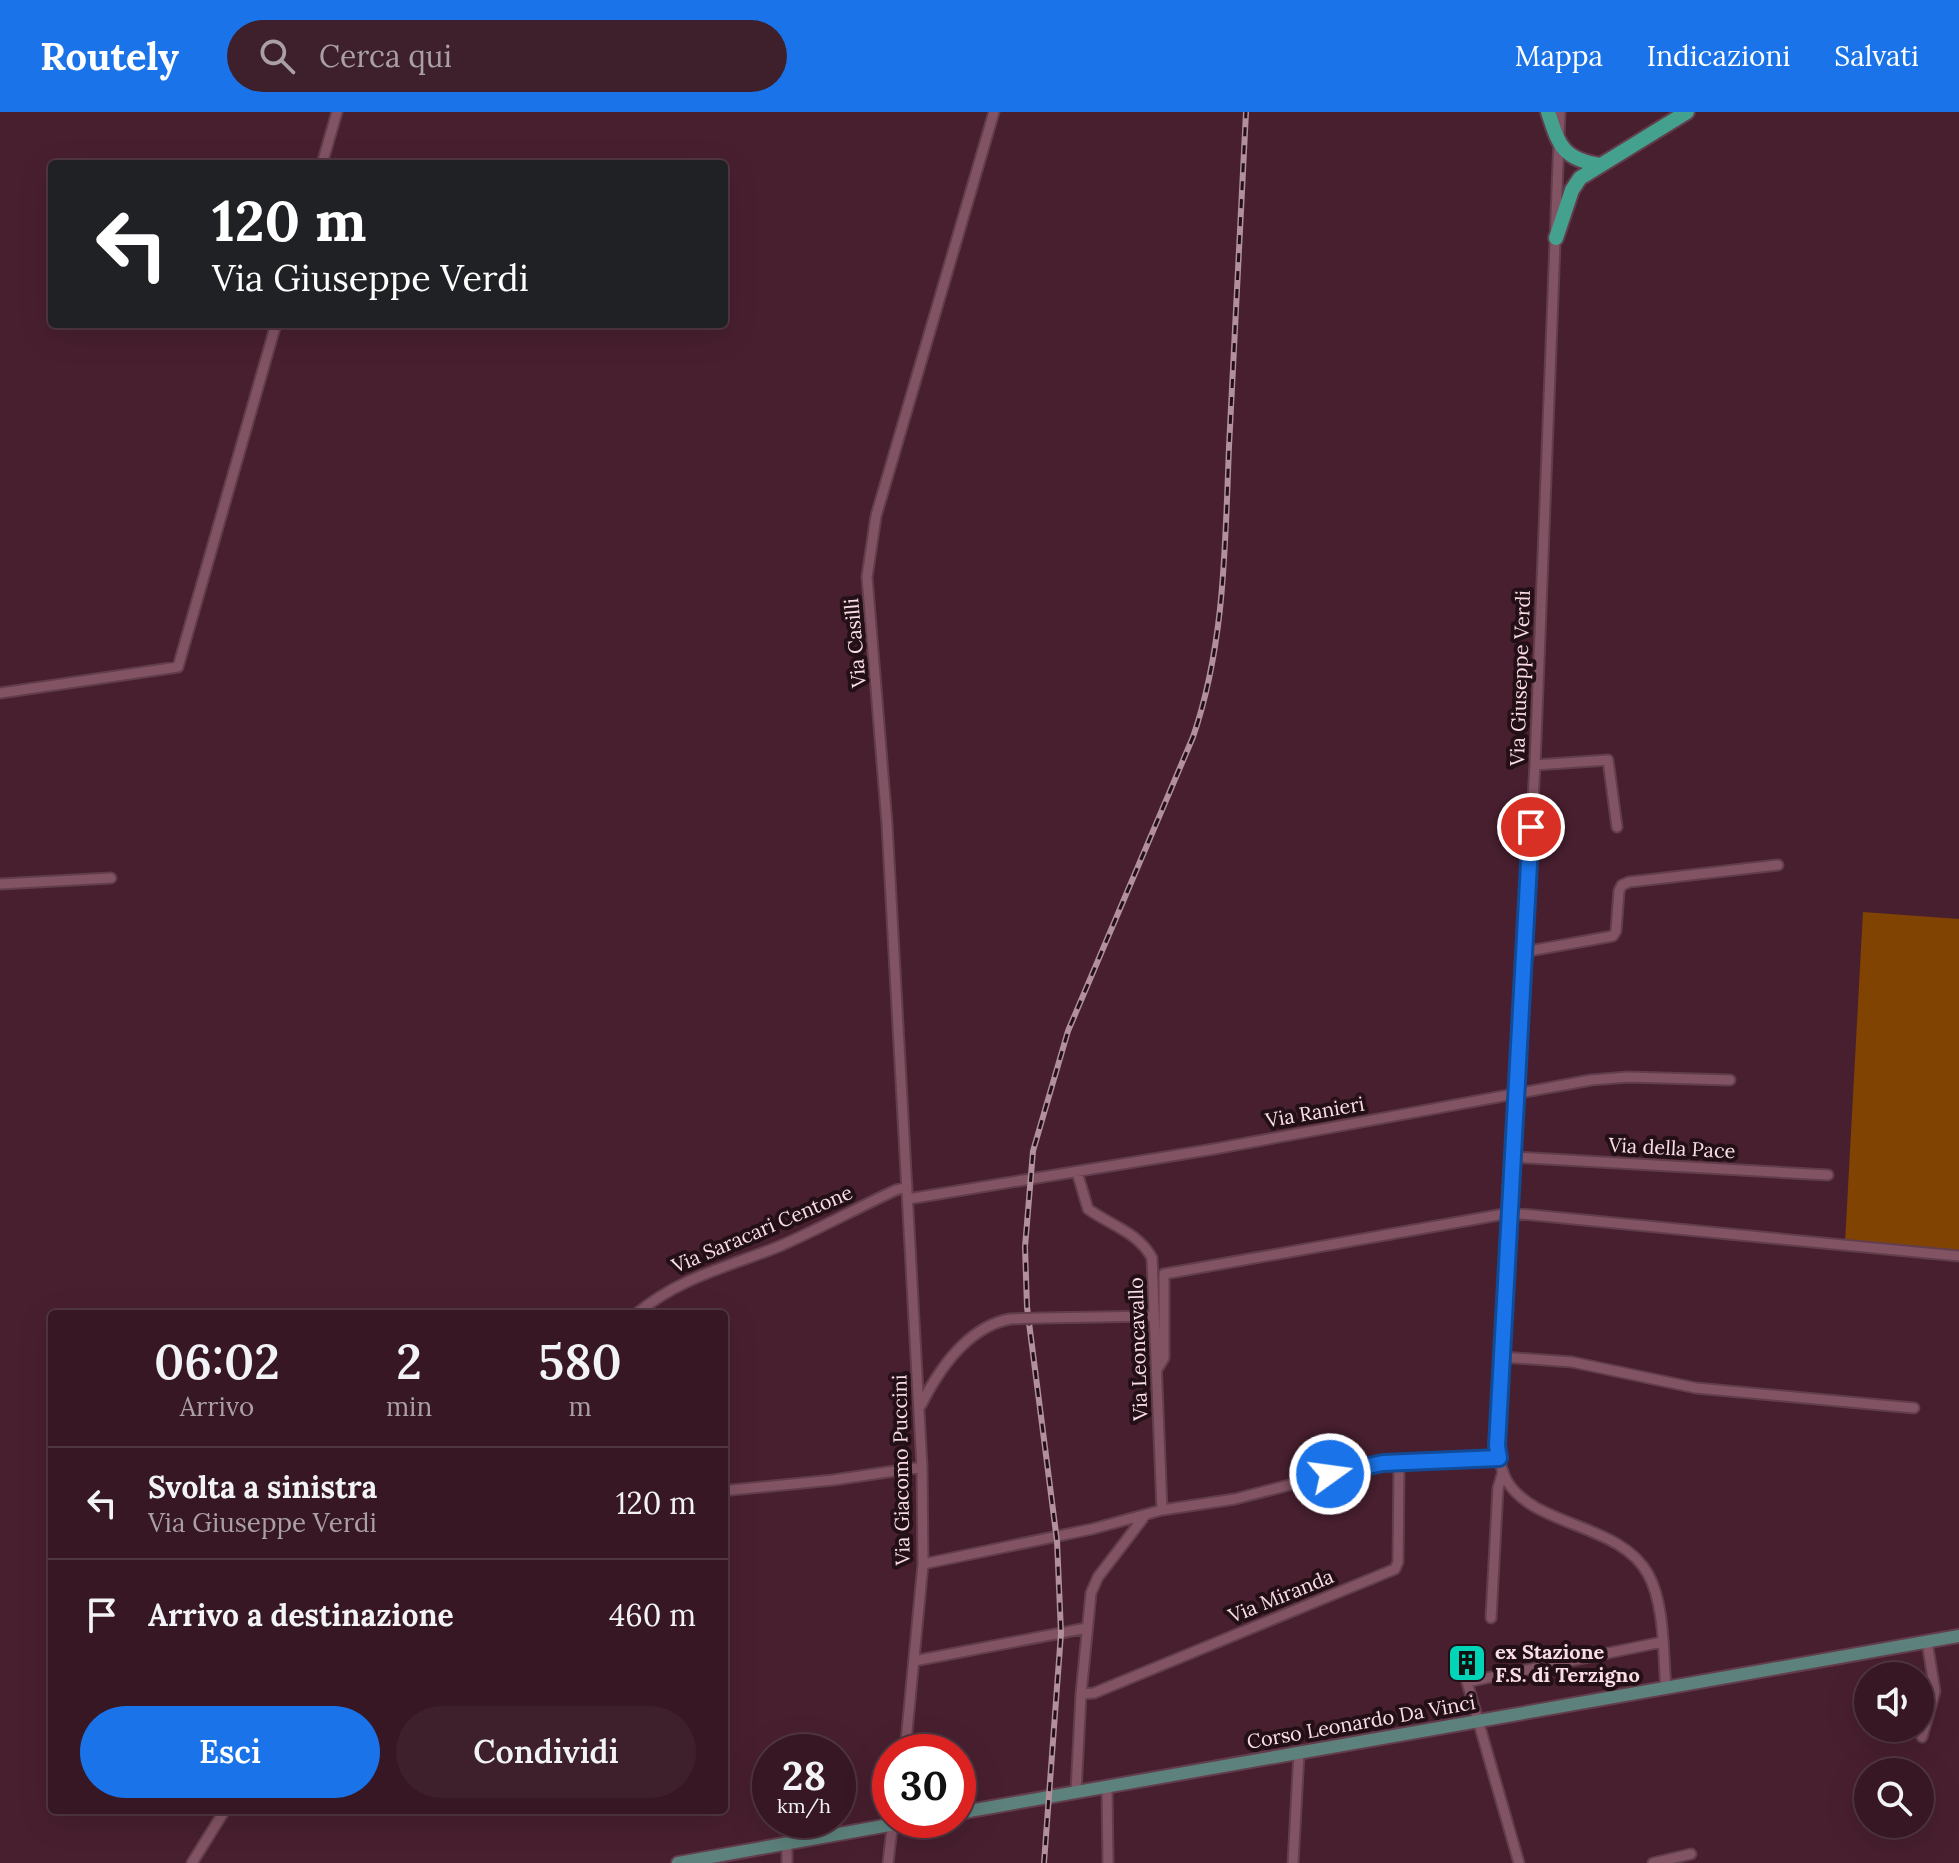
<!DOCTYPE html>
<html lang="it">
<style>
body{margin:0;font-family:Lora,serif;background:#3d202b;color:#f1f3f6;height:100vh;display:flex;flex-direction:column;font-size:30px;white-space:nowrap}
*{box-sizing:border-box;margin:0}
p{font-size:26px;color:#aa9fa6}
.icon{flex:none;width:44px;height:44px;fill:none;stroke:currentColor;stroke-width:2;stroke-linecap:round;stroke-linejoin:round}
.map{position:relative;flex:1;overflow:hidden}
.side{position:absolute;left:48px;top:1198px;width:680px;height:504px;display:flex;flex-direction:column;background:#361723;border-radius:8px;box-shadow:0 8px 32px #0002,0 0 0 2px #503641}
.side>*{flex:none}
.top-card{position:absolute;left:48px;top:48px;width:680px;height:168px;border-radius:8px;box-shadow:0 8px 32px #0002,0 0 0 2px #503641;background:#202124;color:#fff;overflow:hidden}
.tools{position:absolute;left:1854px;top:1550px;display:grid;gap:16px}
.tools a{display:grid;place-items:center;width:80px;height:80px;border-radius:50%;background:#361723;box-shadow:0 8px 32px #0002,0 0 0 2px #503641;font-size:40px}
.speed{position:absolute;left:752px;top:1622px;display:flex;gap:16px;font-size:40px;font-weight:700;text-align:center}
.speed>*{display:grid;place-content:center;width:104px;height:104px;border-radius:50%;background:#361723;box-shadow:0 8px 32px #0002,0 0 0 2px #503641;line-height:1}
.speed small{font-size:20px;font-weight:400}
.speed .limit{border:12px solid #d22;background:#fff;color:#111}
.pin{position:absolute;display:grid;place-items:center;width:68px;height:68px;color:#fff;margin:-34px;border:4px solid #fff;border-radius:50%;box-shadow:0 2px 8px #0007}
.me{position:absolute;width:88px;margin:-44px;rotate:76deg;stroke-linejoin:round;filter:drop-shadow(0 0 6px #0008)}
.turn{display:flex;align-items:center;gap:28px;height:168px;padding:0 32px;font-size:36px}
.turn .icon{width:104px;height:104px;stroke-width:2.5}
.turn b{display:block;font-size:56px;line-height:68px}
.eta{display:flex;justify-content:space-evenly;align-items:center;height:136px;text-align:center}
.eta b{font-size:48px;font-weight:600;line-height:56px}
.cta{display:flex;gap:16px;margin-top:auto;padding:16px 32px}
.cta a{flex:1;height:92px;border-radius:48px;background:#1a73e8;color:#fff;font-size:32px;font-weight:600;line-height:92px;text-align:center}
.cta a+a{background:#3d202b;color:#f1f3f6}
ul{padding:0;list-style:none}
li{display:flex;align-items:center;gap:24px;height:112px;padding:0 32px;border-top:2px solid #503641}
li div{flex:1}
li b{display:block;font-size:30px}
li em{font-style:normal}
header{display:flex;align-items:center;gap:48px;box-sizing:border-box;height:112px;padding:0 40px;background:#1a73e8;color:#fff}
header strong{font-size:38px}
nav{display:flex;gap:44px;margin-inline-start:auto;font-size:28px}
.search{width:560px;height:72px;background:#3d202b;display:flex;align-items:center;gap:20px;box-sizing:border-box;padding:0 28px;border-radius:44px;color:#aa9fa6;font-size:30px}
.map>svg:first-child{display:block}
</style>
<header>
<strong>Routely</strong>
<div class="search"><svg class="icon" aria-label="search" viewBox="0 0 24 24"><circle cx="10" cy="10" r="6"/><path d="M15 15l6 6"/></svg>Cerca qui</div>
<nav><a>Mappa</a><a>Indicazioni</a><a>Salvati</a></nav>
</header>
<div class="map">
<svg width="1959" height="1751" viewBox="0 0 1959 1751">
<rect width="100%" height="100%" fill="#481f2f"/>
<path fill="#814302" d="M1863 800 1959 807V1142L1845 1131Z"/>
<g fill="none" stroke-linecap="round" stroke-linejoin="round">
<g stroke="#623e4d" stroke-width="13">
<path id="minor" d="M1560 0 1535 653 1497 1334C1499 1346 1501 1359 1507 1369 1534 1415 1620 1411 1648 1462 1665 1492 1663 1543 1666 1577
M322 52 337 0
M0 581 178 555 276 212
M1535 653 1608 648 1617 715
M0 772 111 766
M1523 840 1613 824 1616 819 1619 779 1622 773 1629 770 1778 753
M1513 1045 1828 1063
M1077 1060 1088 1097C1110 1113 1138 1120 1152 1146L1162 1398
M908 1087 1214 1037 1591 968 1628 965 1730 968
M636 1202C680 1165 728 1155 780 1134 819 1117 857 1096 896 1078L907 1075
M1041 1206 1154 1204
M1502 1245 1572 1250 1696 1276 1914 1296
M1156 1259 1164 1246V1162L1510 1101 1959 1144
M921 1293C939 1257 968 1215 1010 1207
M731 1378 833 1368 922 1355
M923 1452 1092 1417 1162 1398 1235 1387 1367 1353 1499 1346
M1491 1506 1498 1376 1503 1359
M914 1549 1087 1516
M1081 1582 1094 1581 1395 1457 1398 1450 1399 1351
M1922 1625 1935 1579 1927 1530
M905 1640 923 1452 922 1355 887 712 867 465 876 404 994 0
M1107 1675 1108 1751
M1076 1680 1081 1582 1091 1481 1098 1465 1144 1405
M787 1731V1751
M192 1751 225 1698
M888 1751 893 1708
M1293 1751 1299 1641
M1519 1751 1467 1570 1662 1530
M1653 1751 1691 1742"/>
</g>
<g stroke="#623e4d" stroke-width="16">
<path id="major" d="M958 1701 1959 1524
M678 1751 917 1708"/>
</g>
<g stroke="#623e4d" stroke-width="18">
<path id="highway" d="M1548 0C1559 33 1562 47 1600 53
M1556 126 1572 78 1580 66 1687 0"/>
</g>
<use href="#minor" stroke="#825363" stroke-width="9"/>
<use href="#major" stroke="#5d827d" stroke-width="12"/>
<use href="#highway" stroke="#44a18e" stroke-width="14"/>
<g stroke="#b18f9b" stroke-width="6">
<path id="rail" d="M1044 1751 1061 1521 1057 1429 1027 1195 1025 1135 1033 1039 1068 919 1193 625C1225 532 1225 433 1229 335 1235 224 1240 112 1246 0"/>
</g>
<use href="#rail" stroke="#231017" stroke-width="3" stroke-dasharray="9" stroke-linecap="butt"/>
<g stroke="#623e4d" stroke-width="13" stroke-linecap="butt">
<path id="minor-bridge" d="M1010 1207 1041 1206"/>
</g>
<use href="#minor-bridge" stroke="#825363" stroke-width="9"/>
</g>
<g fill="none" stroke-linecap="round" stroke-linejoin="round">
<g stroke="#114b97" stroke-width="20">
<path id="route" d="M1330 1362 1383 1351 1499 1346 1497 1334 1531 715"/>
</g>
<use href="#route" stroke="#1a73e8" stroke-width="14"/>
</g>
<defs>
<g id="building-square" transform="scale(2)"><rect x="-9" y="-9" width="18" height="18" rx="4" fill="#00d5b7" stroke="#231017"/><path d="M-4-6H4V6H1V3H-1V6H-4ZM-2.5-4.3h1.7v1.8h-1.7ZM.8-4.3h1.7v1.8H.8ZM-2.5-1h1.7V.8h-1.7ZM.8-1h1.7V.8H.8Z" fill="#111"/></g>
</defs>
<g fill-rule="evenodd">
<use href="#building-square" x="1467" y="1551"/>
</g>
<g text-anchor="middle" stroke-width="8" stroke-linejoin="round" paint-order="stroke">
<g font-size="20" fill="#fadde5" stroke="#231017">
<text transform="translate(855 531) rotate(-95)" y="7">Via Casilli</text>
<text transform="translate(1520 566) rotate(-88)" y="7">Via Giuseppe Verdi</text>
<text transform="translate(1315 1000) rotate(-10)" y="7">Via Ranieri</text>
<text transform="translate(1672 1036) rotate(3)" y="7">Via della Pace</text>
<text transform="translate(762 1117) rotate(-23)" y="7">Via Saracari Centone</text>
<text transform="translate(1138 1237) rotate(-92)" y="7">Via Leoncavallo</text>
<text transform="translate(901 1358) rotate(-91)" y="7">Via Giacomo Puccini</text>
<text transform="translate(1281 1484) rotate(-22)" y="7">Via Miranda</text>
<text transform="translate(1361 1610) rotate(-10)" y="7">Corso Leonardo Da Vinci</text>
</g>
<g font-size="20" font-weight="bold" fill="#fadde5" stroke="#231017" text-anchor="start">
<text x="1495" y="1547">ex Stazione<tspan x="1495" dy="23">F.S. di Terzigno</tspan></text>
</g>
</g>
</svg>
<div class="tools">
<a><svg class="icon" aria-label="sound" viewBox="0 0 24 24"><path d="M4 9h4l5-4v14l-5-4H4zM17 9q2 3 0 6"/></svg></a>
<a><svg class="icon" aria-label="search" viewBox="0 0 24 24"><circle cx="10" cy="10" r="6"/><path d="M15 15l6 6"/></svg></a>
</div>
<div class="speed"><div>28<small>km/h</small></div><div class="limit">30</div></div>
<div class="pin" style="left:1531px;top:715px;background:#d93025"><svg class="icon" aria-label="arrive" viewBox="0 0 24 24"><path d="M6 21V4h12l-3 4 3 4H6"/></svg></div>
<svg class="me" style="left:1330px;top:1362px" viewBox="-20 -20 40 40"><circle r="17" fill="#1a73e8" stroke="#fff" stroke-width="3"/><path d="M0-11L8 9 0 5-8 9z" fill="#fff"/></svg>
<div class="top-card">
<div class="turn"><svg class="icon" aria-label="left" viewBox="0 0 24 24"><path d="M17 20v-9H6M10 6l-5 5 5 5"/></svg><div><b>120 m</b>Via Giuseppe Verdi</div></div>
</div>
<section class="side">
<div class="eta">
<div><b>06:02</b><p>Arrivo</p></div>
<div><b>2</b><p>min</p></div>
<div><b>580</b><p>m</p></div>
</div>
<ul>
<li><svg class="icon" aria-label="left" viewBox="0 0 24 24"><path d="M17 20v-9H6M10 6l-5 5 5 5"/></svg><div><b>Svolta a sinistra</b><p>Via Giuseppe Verdi</p></div><em>120 m</em></li>
<li><svg class="icon" aria-label="arrive" viewBox="0 0 24 24"><path d="M6 21V4h12l-3 4 3 4H6"/></svg><div><b>Arrivo a destinazione</b></div><em>460 m</em></li>
</ul>
<div class="cta"><a>Esci</a><a>Condividi</a></div>
</section>
</div>
